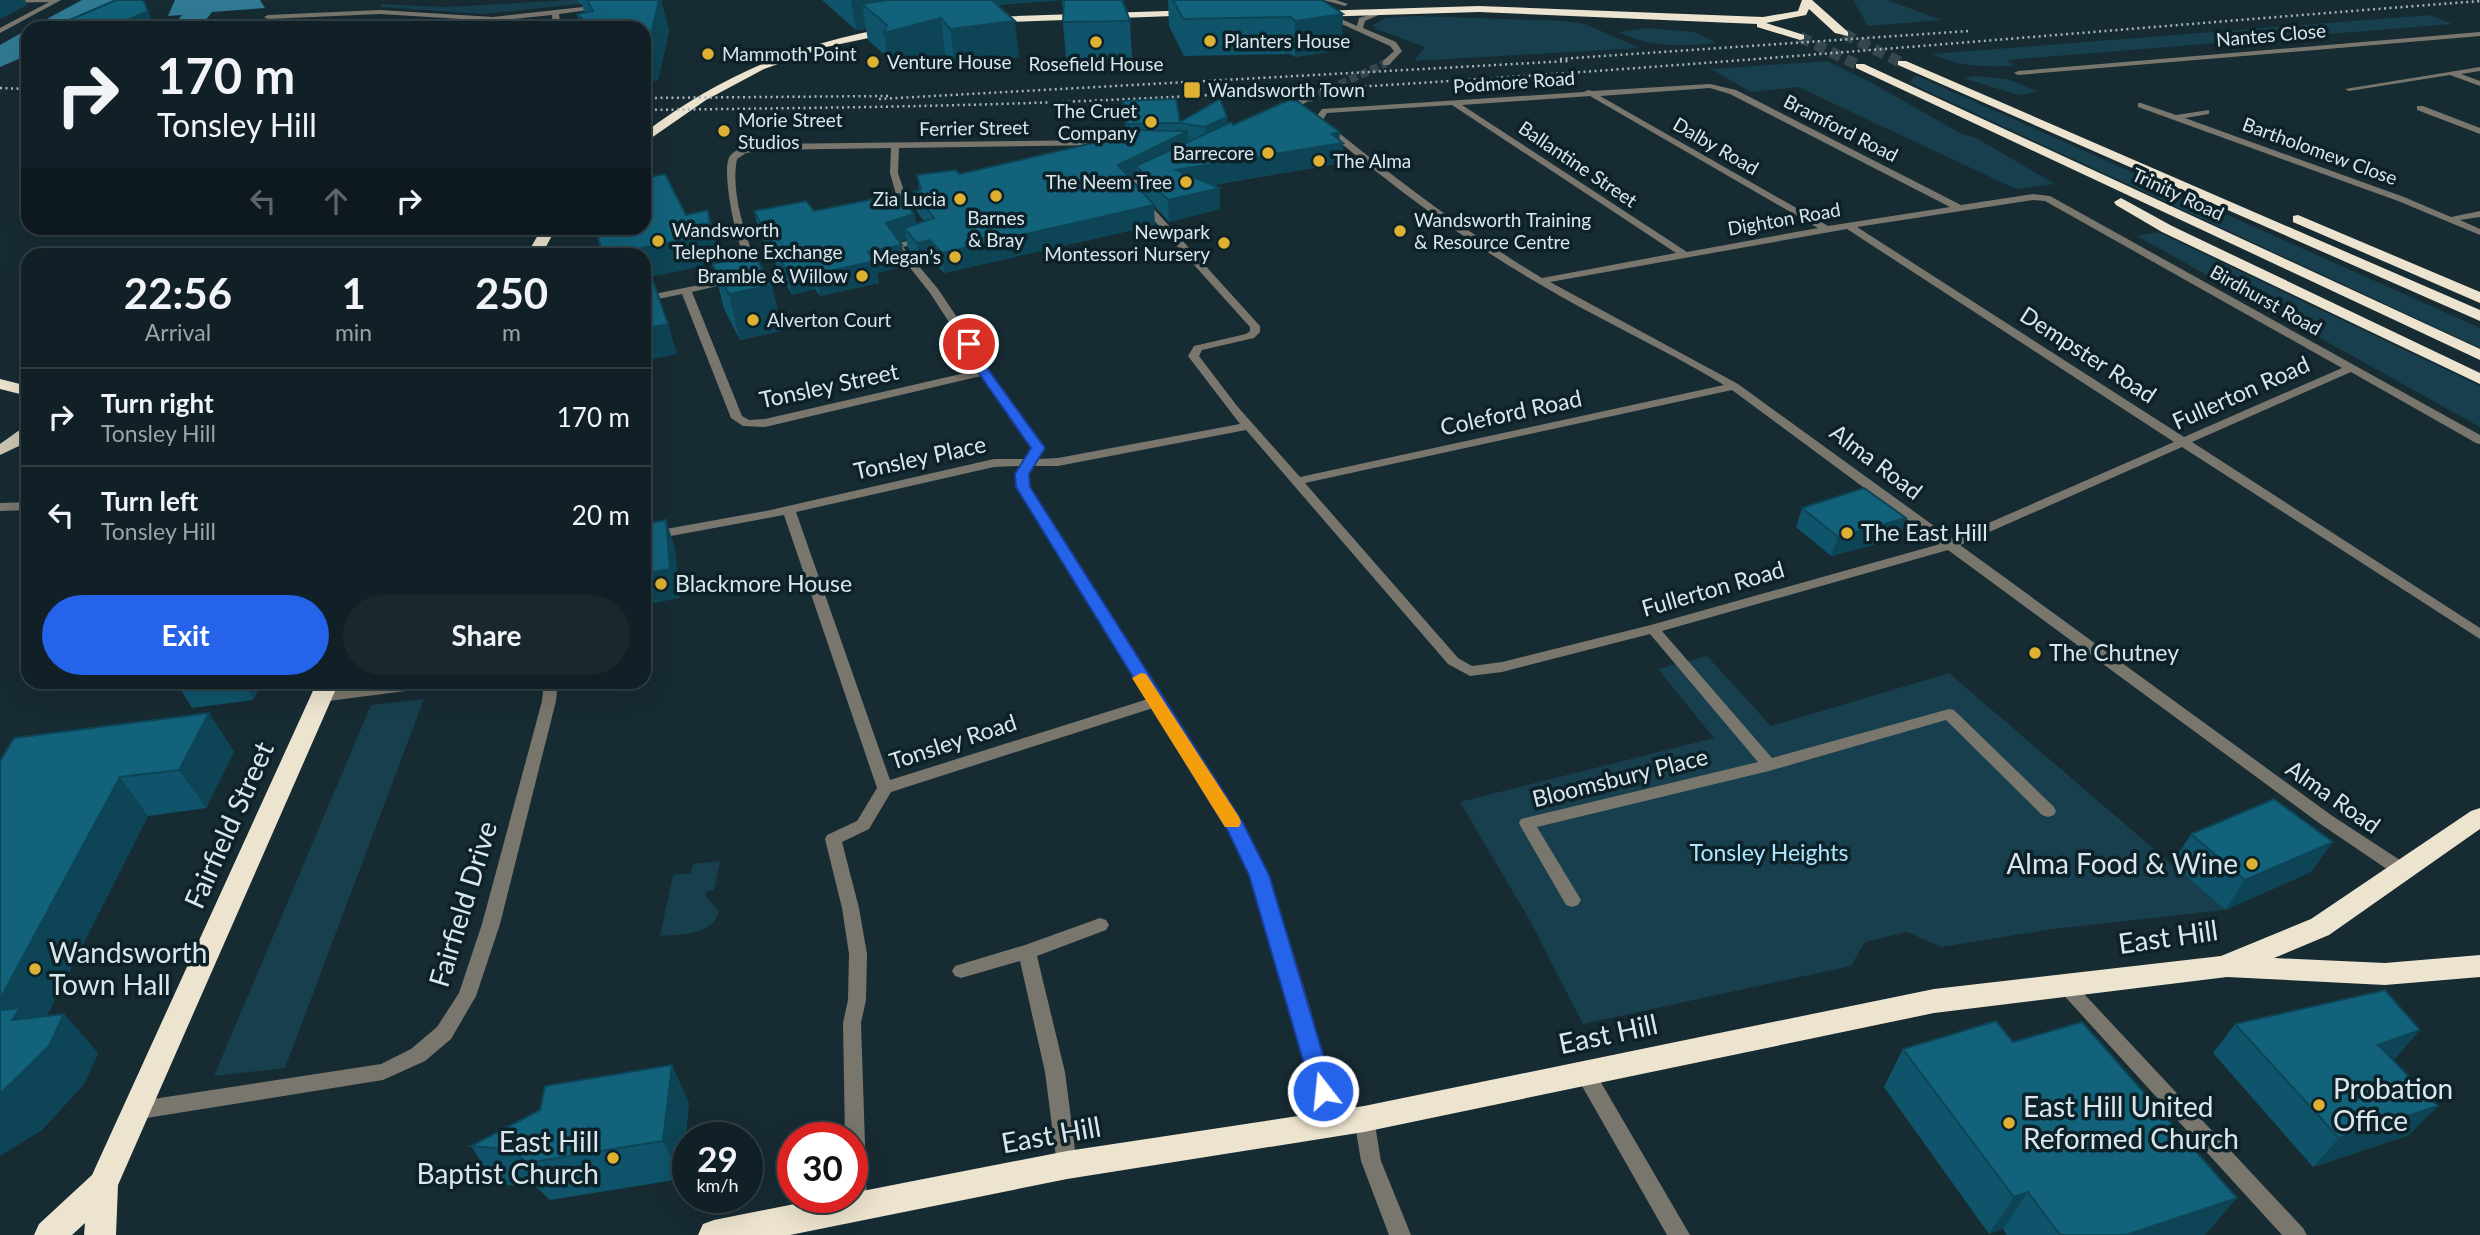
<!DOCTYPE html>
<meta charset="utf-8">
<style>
body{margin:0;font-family:Lato,sans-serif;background:#1a282e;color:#f1f3f6;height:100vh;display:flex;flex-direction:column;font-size:26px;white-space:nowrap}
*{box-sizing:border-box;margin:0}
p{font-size:23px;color:#9ca3a7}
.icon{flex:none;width:38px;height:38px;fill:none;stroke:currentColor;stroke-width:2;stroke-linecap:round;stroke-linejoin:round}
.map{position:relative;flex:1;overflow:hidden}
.details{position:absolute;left:21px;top:248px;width:630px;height:441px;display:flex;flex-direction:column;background:#112026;border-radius:21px;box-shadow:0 7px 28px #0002,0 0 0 2px #303e43}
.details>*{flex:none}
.guide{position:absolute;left:21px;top:21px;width:630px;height:214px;border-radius:21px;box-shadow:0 7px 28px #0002,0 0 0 2px #303e43;background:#112026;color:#f1f3f6;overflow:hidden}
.speed{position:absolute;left:672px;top:1122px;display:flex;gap:14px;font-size:35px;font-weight:700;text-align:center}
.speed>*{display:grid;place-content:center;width:91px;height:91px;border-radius:50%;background:#112026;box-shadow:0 7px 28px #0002,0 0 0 2px #303e43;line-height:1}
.speed small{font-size:18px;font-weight:400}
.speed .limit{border:10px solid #d22;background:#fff;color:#111}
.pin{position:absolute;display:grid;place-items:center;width:60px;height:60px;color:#fff;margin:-30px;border:4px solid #fff;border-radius:50%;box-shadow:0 2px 7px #0007}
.me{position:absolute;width:77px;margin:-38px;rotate:344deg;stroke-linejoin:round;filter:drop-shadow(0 0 5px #0008)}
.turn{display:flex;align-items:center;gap:24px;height:147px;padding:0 21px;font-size:32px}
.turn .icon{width:91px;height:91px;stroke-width:2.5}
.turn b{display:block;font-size:49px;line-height:60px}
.lanes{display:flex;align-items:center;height:66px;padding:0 21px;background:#0003;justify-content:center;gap:35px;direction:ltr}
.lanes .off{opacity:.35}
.eta{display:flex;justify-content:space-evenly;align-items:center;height:119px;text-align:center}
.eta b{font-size:42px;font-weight:700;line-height:49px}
.primary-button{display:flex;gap:14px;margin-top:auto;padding:14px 21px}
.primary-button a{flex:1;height:80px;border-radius:42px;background:#2563eb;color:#fff;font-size:28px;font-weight:700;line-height:80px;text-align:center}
.primary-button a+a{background:#1a282e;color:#f1f3f6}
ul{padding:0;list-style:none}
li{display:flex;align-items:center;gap:21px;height:98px;padding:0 21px;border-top:2px solid #303e43}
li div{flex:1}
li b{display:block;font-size:26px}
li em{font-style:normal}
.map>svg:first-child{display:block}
</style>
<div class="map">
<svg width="2480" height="1235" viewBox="0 0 2480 1235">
<rect width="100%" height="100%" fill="#172b33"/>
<path fill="#173f4e" d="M572 0H616L484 14 381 7V4L445 7Z
M1853 0H1887L1942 20 1868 26Z
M2430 15 2452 24 2007 60 2016 66C1988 67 1958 67 1932 54Z
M1416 16 1567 21 1585 24 1640 48 1414 61 1425 47 1376 29 1373 25 1385 18Z
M1647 28 1694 32 1717 43C1681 46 1651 48 1618 32Z
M1827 61 1870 82 1962 134 1976 138 2055 184 2016 189 1798 87 1751 92 1711 69Z
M1915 75 2480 328V348L1910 83Z
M1974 76 2007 79 2039 92 2018 95 1963 78Z
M2158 232 2480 386V427L2137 236Z
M1707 656 1771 726 1949 673 2225 910 2053 929 1941 947 1907 932 1865 942 1851 966 1583 1024 1529 919 1460 802 1714 738 1658 669Z
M424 699 285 1068 214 1076 371 705Z
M720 861 714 890 706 892 705 895 719 911C714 936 680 934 660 936L673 875 691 873 693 864Z"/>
<path fill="#317a94" d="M82 0H123L87 28H30Z
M175 0H260L265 8 212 12 202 25 250 23 222 28H172L182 15 168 16Z
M28 29V55L0 67V45Z"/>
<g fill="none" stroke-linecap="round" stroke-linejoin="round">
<path stroke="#34474f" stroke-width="8" stroke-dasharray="8 3.5" stroke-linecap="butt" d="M1308 99 1386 63"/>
<path stroke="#34474f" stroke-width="11" stroke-dasharray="11 6" stroke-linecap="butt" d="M1844 34 1902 63
M1800 37 1860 66"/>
<path fill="#79766d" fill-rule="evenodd" d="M0 0H61L0 33V28L49 2 0 3Z
M1289 0H1298L1357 26 1359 18 1383 11V13L1365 21 1363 28 1396 42 1402 51 1389 65H1383V61L1394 51 1390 46Z
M1323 0H1336L1348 4 1345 6Z
M601 5 603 8 559 14 561 28H553L552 15 493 21 380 14 268 19 264 17 268 15 380 10 493 17Z
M2480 32V36L2018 75 2014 73 2018 71Z
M2480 67V71L2461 74 2480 81V86L2450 75 2349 91 2345 89Z
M1710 84 1736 90 1961 205 2033 194 2050 196 2480 435V444L2476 443 2351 372 2192 442 2480 628V639L2182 447 1960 545 2331 815 2409 866 2411 871 2409 876 2403 878 2397 876 2319 823 1948 550 1662 631 1772 758 1949 709 1954 710 2054 807 2056 811 2054 815 2048 817 2042 815 1946 720 1769 771 1537 827 1581 900 1578 905 1572 907 1566 905 1521 827 1519 823 1521 819 1758 762 1650 634 1502 672 1470 676 1448 664 1246 430 1058 466H1033L1028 474 1029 487 1244 828 1288 936 1311 1011 1340 1124 1337 1130 1330 1133 1323 1130 1320 1124C1298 1027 1275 919 1229 830 1207 788 1178 748 1153 708L891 792 869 829 842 842 859 908 867 954 866 1000 861 1023 867 1204 864 1211 857 1214 850 1211 846 1197H852V1138H845L843 1023 848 1000 849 954 842 908 825 839 827 835 857 821 877 788 784 515 644 541V533L766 511 994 459H1025L1032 448 981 376 765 427 743 426 731 418 682 294 644 302V296L739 277V281L692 292 742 416 749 420 765 419 978 370 975 362 930 293 892 245 925 236 930 239 928 241 903 247 938 289 987 362 990 372 1044 448 1038 459 1058 458 1240 424 1188 356 1194 346 1246 334 1250 331V327L1122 185 1150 172H1156V176L1133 186 1260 326V332L1254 338 1202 350 1199 356 1237 406 1300 477 1724 385C1663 348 1597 319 1536 282 1457 236 1385 180 1315 122L1314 120 1322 109 1584 92 1588 90 1592 91ZM1710 88 1730 94 1950 207 1828 226 1600 96ZM1590 96 1818 228 1687 252 1462 105ZM1452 105 1676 253 1542 278C1464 231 1393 177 1323 120L1327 113ZM2033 200 2045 201 2342 368 2184 437 1857 227ZM1847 229 2174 442 1952 539 1738 384 1550 282ZM1732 390 1940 544 1651 625 1502 662 1472 666 1458 658 1305 483ZM1021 466 1016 474 1017 487 1148 699 890 780 796 512 994 467Z
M1305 97 1312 99 1288 113 1281 111Z
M2141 103 2176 115 2209 110V114L2185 118 2404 197 2451 217 2480 211V217L2460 220 2480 229V235L2398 201 2138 107V103Z
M2417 106H2423L2480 128V134L2417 110Z
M1108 140 1112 143 1111 145 899 148 898 173 911 212 906 215 901 212 890 173 891 148 766 150 746 153 737 159C730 195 747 240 760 273L755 276C741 269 719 170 730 156 738 146 755 146 766 144Z
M28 502V510L0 511V503Z
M394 682H443L436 687 321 702 314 697 321 692Z
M537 682H552L557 691 556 701 500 924 476 996 451 1039 425 1061 383 1080 140 1119 133 1116 130 1110 133 1104 140 1101 381 1064 411 1049 437 1027 459 993 482 924 542 701 543 691Z
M1100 918 1106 920 1109 925 1106 930 1037 956 1065 1072 1077 1165 1074 1172 1067 1174 1060 1172 1057 1165 1045 1072 1020 961 961 978 955 976 952 971 955 966 1025 945Z
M2065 977 2071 980 2303 1228 2307 1235H2282L2059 990 2056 985 2059 980Z
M1585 1065 1592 1067 1690 1235H1667L1578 1079 1575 1073 1578 1067Z
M1364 1110 1371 1113 1374 1119 1381 1161 1411 1235H1389L1361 1161 1354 1119 1357 1113Z"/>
<path fill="#ccc5b3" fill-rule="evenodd" d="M28 424V437L19 446 0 455V444Z"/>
<path fill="#ede4cf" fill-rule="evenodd" d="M1802 0H1812L1848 32V36L1835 33 1809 9 1806 15 1766 23 1804 35V39L1800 40 1757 27V24L1479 12 1316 17 1311 14 1316 11 1479 6 1763 17 1798 11Z
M1197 10 1201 11V15L984 23 979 20 984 17Z
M893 27 898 30 897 32 826 47 764 69 706 100 644 143V133C723 74 796 44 893 27Z
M1898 61H1906L2480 310V321L1898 65Z
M1856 64H1864L2480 349V360L1856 68Z
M2121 198 2172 226 2480 373V384L2162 232 2116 205 2114 202Z
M2298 215 2480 292V303L2293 222V216Z
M542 228H556L541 256H526Z
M0 379 28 386V396L0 389Z
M317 682H339L118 1185 116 1235H84L85 1223 72 1235H34L39 1224 92 1175Z
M2480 808V829L2329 935 2274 958 2385 963 2480 955V977L2385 985 2227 977 1934 1013 1364 1132 1067 1179 790 1235H698L703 1224 714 1220 830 1197H852V1193L1067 1151 1364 1106 1934 989 2221 956 2311 919 2471 811Z"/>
<path stroke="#a7b5bb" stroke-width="2.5" stroke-dasharray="2 3.5" stroke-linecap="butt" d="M1560 59 1968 31
M0 88 28 89
M644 98 889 96
M879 99 1568 61
M644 110C798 108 952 107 1106 100 1565 80 2022 36 2480 1"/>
</g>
<path fill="#0f546a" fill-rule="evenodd" d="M577 0H661L669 31 658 80 644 82V28H581L577 14 584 12 582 4H579Z
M822 0H1062L997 5 1019 57 955 66 945 54 889 70 887 57 868 40 866 29 856 30Z
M1062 0 1130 21 1132 58 1066 59 1063 22 1064 7 1062 8Z
M1168 0H1322L1343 14 1341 50 1295 57 1290 54 1184 56 1169 26Z
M1123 101 1180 122 1227 124 1340 132 1339 140 1343 143 1342 163 1213 185 1220 209 1169 222 1151 202 1155 225 944 273 933 261 920 263 908 248 906 239 900 242 906 266 877 273 879 283 820 296 815 289 792 295 759 232 754 211H814L914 214 916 224 924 221 917 212 914 192 919 191 917 175 960 174 1126 136ZM1137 176V186L1131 179Z
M708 210 715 238 718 263 772 285 782 331 740 340 724 309 713 264 651 276 677 354 610 228Z
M1802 508 1906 518 1899 538 1831 556 1796 527Z
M120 682H158L123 687Z
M176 682H262L253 700 192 708Z
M209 713 234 752 206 808 148 816 46 1016 64 1014 98 1053 84 1084 41 1131 0 761Z
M2191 834 2311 872 2225 910 2172 864Z
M2235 1024 2394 1060H2393L2409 1135 2313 1167 2213 1053Z
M2013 1042 2205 1235H2007L2003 1229 1989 1234 1884 1087 1903 1049Z
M689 1103 681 1179 550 1200 536 1187 495 1184 471 1146Z"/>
<path fill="#0d4556" d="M0 0H25L27 5 0 19Z
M143 0 156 28H110Z
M659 0H661L669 31 658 80 644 82V43Z
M851 0H1062L979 6 980 14 941 19 945 54 889 70 884 33 887 25 862 4 866 29 856 30Z
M1343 14 1341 50 1295 57V21Z
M1015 21 1019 57 955 66 950 29Z
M1227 117V131L1206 141 1205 127Z
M1188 131 1189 150 1136 166 1137 176 1119 185 1118 165Z
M1340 132 1339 143H1343L1342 163 1176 191V170Z
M1220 188V209L1169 222 1168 200Z
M1154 205 1155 225 944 273 942 253Z
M708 210 715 238 718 263 650 277 644 294V262L641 248Z
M914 214 917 236 904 228 906 239 889 245 886 223Z
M930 240 933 261 920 263 917 243Z
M902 245 906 266 877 273 879 283 820 296 816 274 868 252Z
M811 267 815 289 792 295 787 272Z
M772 285 782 331 740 340 729 294Z
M668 324 677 354 644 361V329Z
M1906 518 1899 538 1831 556 1838 537Z
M666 520 675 548 680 598 644 605V574Z
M243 682H262L253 700Z
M209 713 234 752 206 808 179 770Z
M120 777 148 816 40 1030 64 1014 98 1053 84 1084 41 1131 0 1156V999Z
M2333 842 2311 872 2225 910 2245 880Z
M2420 1030 2394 1060 2352 1075 2378 1045Z
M672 1065 689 1103 681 1179 663 1141Z
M2438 1106 2409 1135 2313 1167 2339 1138Z
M2028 1192 2003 1229 1989 1234 2014 1197Z
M2237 1198 2205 1235H2126Z"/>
<path fill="#12627b" stroke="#0d4556" stroke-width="2" d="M116 0H143L148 11 110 28H51Z
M587 0H659L649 43H644V28H589L590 26 577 14 593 11Z
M887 0H992L1015 21 950 29 941 18 884 33 887 25 862 4Z
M1064 0H1122L1130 21 1063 22Z
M1173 0H1322L1343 14 1295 21 1291 17 1183 19Z
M1176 99 1180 122 1220 99 1227 117 1205 127 1179 123 1126 124 1123 101Z
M1289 100 1297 101 1340 132 1332 134 1343 143 1176 170 1220 188 1168 200 1136 166 1231 122 1233 125Z
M1127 130 1188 131 1118 165 1154 205 942 253 930 240 917 243 904 228 934 218 914 192 921 190 917 175 955 170 960 174 1127 135Z
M665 174 686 215 708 210 711 235 641 248 644 256H603L596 230 611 228H644V178Z
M899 194 914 214 886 223 902 245 868 252 875 261 816 274 811 267 787 272 754 211 806 201 814 211Z
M754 255 772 285 729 294 712 264Z
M650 272 668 324 644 329V274Z
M1864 488 1906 518 1838 537 1802 508Z
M666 520 670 569 644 574V524Z
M209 713 179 770 120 777 0 999V761L14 738Z
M2274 799 2333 842 2245 880 2191 834Z
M2385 990 2420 1030 2378 1045 2438 1106 2339 1138 2235 1024Z
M20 1008 12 1020 64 1014 49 1046 0 1094V1010Z
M1996 1021 2013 1042 2082 1022 2237 1198 2126 1235H2060L2028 1192 2014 1197 1903 1049Z
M672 1065 663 1141 527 1163 513 1150 471 1146 540 1110 545 1086Z"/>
<path fill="#2563eb" stroke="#184099" stroke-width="2" d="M965 342H974L990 372 1045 448 1029 474 1030 487 1243 823 1269 875 1334 1091 1331 1098 1323 1101 1315 1098 1312 1091 1249 875 1228 831 1016 487 1015 474 1031 448 978 372 963 344Z"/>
<path fill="#f59e0b" d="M1141 673 1146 674 1239 817 1241 822 1239 827H1225L1132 678Z"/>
<g fill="#deb133" stroke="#0d2129" stroke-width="2.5">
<circle cx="1210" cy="41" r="7"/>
<circle cx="1096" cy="42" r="7"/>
<circle cx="708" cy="54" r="7"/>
<circle cx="873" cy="62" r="7"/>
<rect x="1183" y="81" width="18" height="18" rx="3.5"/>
<circle cx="1151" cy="122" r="7"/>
<circle cx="724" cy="131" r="7"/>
<circle cx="1268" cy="153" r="7"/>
<circle cx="1319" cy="161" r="7"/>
<circle cx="1186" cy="182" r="7"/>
<circle cx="996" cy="196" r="7"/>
<circle cx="960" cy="199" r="7"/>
<circle cx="1400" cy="231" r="7"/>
<circle cx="658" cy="241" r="7"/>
<circle cx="1224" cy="243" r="7"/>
<circle cx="955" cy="257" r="7"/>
<circle cx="862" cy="276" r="7"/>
<circle cx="753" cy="320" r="7"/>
<circle cx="1847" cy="533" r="7"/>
<circle cx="661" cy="584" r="7"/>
<circle cx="2035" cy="653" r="7"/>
<circle cx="2252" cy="864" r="7"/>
<circle cx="35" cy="969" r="7"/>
<circle cx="2319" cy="1105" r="7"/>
<circle cx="2009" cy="1123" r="7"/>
<circle cx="613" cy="1158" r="7"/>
</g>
<g text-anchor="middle" stroke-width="7" stroke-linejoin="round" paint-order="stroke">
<g font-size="19" fill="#dae6eb" stroke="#0d2129">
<text transform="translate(2271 35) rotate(-5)" y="7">Nantes Close</text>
<text transform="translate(1514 82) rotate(-4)" y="7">Podmore Road</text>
<text transform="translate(974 128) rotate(-1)" y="7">Ferrier Street</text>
<text transform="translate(1841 128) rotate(27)" y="7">Bramford Road</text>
<text transform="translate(1716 146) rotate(30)" y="7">Dalby Road</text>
<text transform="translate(2320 151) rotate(20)" y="7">Bartholomew Close</text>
<text transform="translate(1578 164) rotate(34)" y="7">Ballantine Street</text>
<text transform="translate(2178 194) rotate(25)" y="7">Trinity Road</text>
<text transform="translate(1784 219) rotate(-10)" y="7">Dighton Road</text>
<text transform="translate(2266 300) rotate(29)" y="7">Birdhurst Road</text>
</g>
<g font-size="19" fill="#dae6eb" stroke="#0d2129" text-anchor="start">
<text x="1224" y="48">Planters House</text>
<text x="722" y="61">Mammoth Point</text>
<text x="887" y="69">Venture House</text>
<text x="1096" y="71" text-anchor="middle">Rosefield House</text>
<text x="1208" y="97">Wandsworth Town</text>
<text x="1137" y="118" text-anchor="end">The Cruet<tspan x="1137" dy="22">Company</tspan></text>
<text x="738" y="127">Morie Street<tspan x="738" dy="22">Studios</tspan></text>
<text x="1254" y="160" text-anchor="end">Barrecore</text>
<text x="1333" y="168">The Alma</text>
<text x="1172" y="189" text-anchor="end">The Neem Tree</text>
<text x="946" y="206" text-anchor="end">Zia Lucia</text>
<text x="996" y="225" text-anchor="middle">Barnes<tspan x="996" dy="22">&amp; Bray</tspan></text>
<text x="1414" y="227">Wandsworth Training<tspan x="1414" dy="22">&amp; Resource Centre</tspan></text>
<text x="672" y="237">Wandsworth<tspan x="672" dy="22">Telephone Exchange</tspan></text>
<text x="1210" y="239" text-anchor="end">Newpark<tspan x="1210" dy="22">Montessori Nursery</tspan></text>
<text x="941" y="264" text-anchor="end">Megan’s</text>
<text x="848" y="283" text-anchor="end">Bramble &amp; Willow</text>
<text x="767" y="327">Alverton Court</text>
</g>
<g font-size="23" fill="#dae6eb" stroke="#0d2129">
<text transform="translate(2088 355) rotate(33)" y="8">Dempster Road</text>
<text transform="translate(829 386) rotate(-12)" y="8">Tonsley Street</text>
<text transform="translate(2241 393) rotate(-24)" y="8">Fullerton Road</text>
<text transform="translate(1511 413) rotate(-12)" y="8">Coleford Road</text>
<text transform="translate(920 458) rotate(-12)" y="8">Tonsley Place</text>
<text transform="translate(1876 462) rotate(37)" y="8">Alma Road</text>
<text transform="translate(1713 589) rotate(-16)" y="8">Fullerton Road</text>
<text transform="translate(953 742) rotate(-18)" y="8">Tonsley Road</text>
<text transform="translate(1620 778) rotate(-14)" y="8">Bloomsbury Place</text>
<text transform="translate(2333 797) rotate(35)" y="8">Alma Road</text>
</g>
<g font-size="23" fill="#dae6eb" stroke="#0d2129" text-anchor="start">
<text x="1861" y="541">The East Hill</text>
<text x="675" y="592">Blackmore House</text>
<text x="2049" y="661">The Chutney</text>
</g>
<g font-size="23" fill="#ace6fe" stroke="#0d2129">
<text x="1769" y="861">Tonsley Heights</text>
</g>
<g font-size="28" fill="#dae6eb" stroke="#0d2129">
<text transform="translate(229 825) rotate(-66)" y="10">Fairfield Street</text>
<text transform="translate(463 904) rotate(-73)" y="10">Fairfield Drive</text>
<text transform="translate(2168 937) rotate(-8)" y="10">East Hill</text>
<text transform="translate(1608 1034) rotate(-12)" y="10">East Hill</text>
<text transform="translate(1051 1135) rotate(-10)" y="10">East Hill</text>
</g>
<g font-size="28" fill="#dae6eb" stroke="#0d2129" text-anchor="start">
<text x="2238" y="874" text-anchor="end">Alma Food &amp; Wine</text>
<text x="49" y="963">Wandsworth<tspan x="49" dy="32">Town Hall</tspan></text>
<text x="2333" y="1099">Probation<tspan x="2333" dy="32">Office</tspan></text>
<text x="2023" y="1117">East Hill United<tspan x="2023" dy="32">Reformed Church</tspan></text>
<text x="599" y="1152" text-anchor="end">East Hill<tspan x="599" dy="32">Baptist Church</tspan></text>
</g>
</g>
</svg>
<div class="speed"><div>29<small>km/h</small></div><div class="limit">30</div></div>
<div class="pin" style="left:969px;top:344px;background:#d93025"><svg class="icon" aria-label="arrive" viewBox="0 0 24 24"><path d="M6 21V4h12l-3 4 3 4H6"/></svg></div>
<svg class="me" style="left:1323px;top:1091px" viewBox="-20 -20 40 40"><circle r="17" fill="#2563eb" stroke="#fff" stroke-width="3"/><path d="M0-11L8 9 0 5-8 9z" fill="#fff"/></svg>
<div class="guide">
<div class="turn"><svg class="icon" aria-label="right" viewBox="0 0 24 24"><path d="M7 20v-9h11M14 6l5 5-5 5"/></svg><div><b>170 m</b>Tonsley Hill</div></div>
<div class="lanes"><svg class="icon off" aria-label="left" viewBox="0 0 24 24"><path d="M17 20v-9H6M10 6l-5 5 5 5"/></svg><svg class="icon off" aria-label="ahead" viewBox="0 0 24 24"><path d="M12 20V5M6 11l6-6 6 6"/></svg><svg class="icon" aria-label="right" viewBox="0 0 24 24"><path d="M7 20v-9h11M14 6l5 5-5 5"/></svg></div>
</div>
<section class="details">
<div class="eta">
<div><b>22:56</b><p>Arrival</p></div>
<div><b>1</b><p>min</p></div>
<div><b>250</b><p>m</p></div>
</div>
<ul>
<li><svg class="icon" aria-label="right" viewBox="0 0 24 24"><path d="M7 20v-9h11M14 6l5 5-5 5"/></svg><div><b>Turn right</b><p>Tonsley Hill</p></div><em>170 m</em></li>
<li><svg class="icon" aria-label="left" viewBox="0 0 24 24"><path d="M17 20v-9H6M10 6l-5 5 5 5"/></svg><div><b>Turn left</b><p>Tonsley Hill</p></div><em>20 m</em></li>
</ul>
<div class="primary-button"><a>Exit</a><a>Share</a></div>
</section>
</div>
